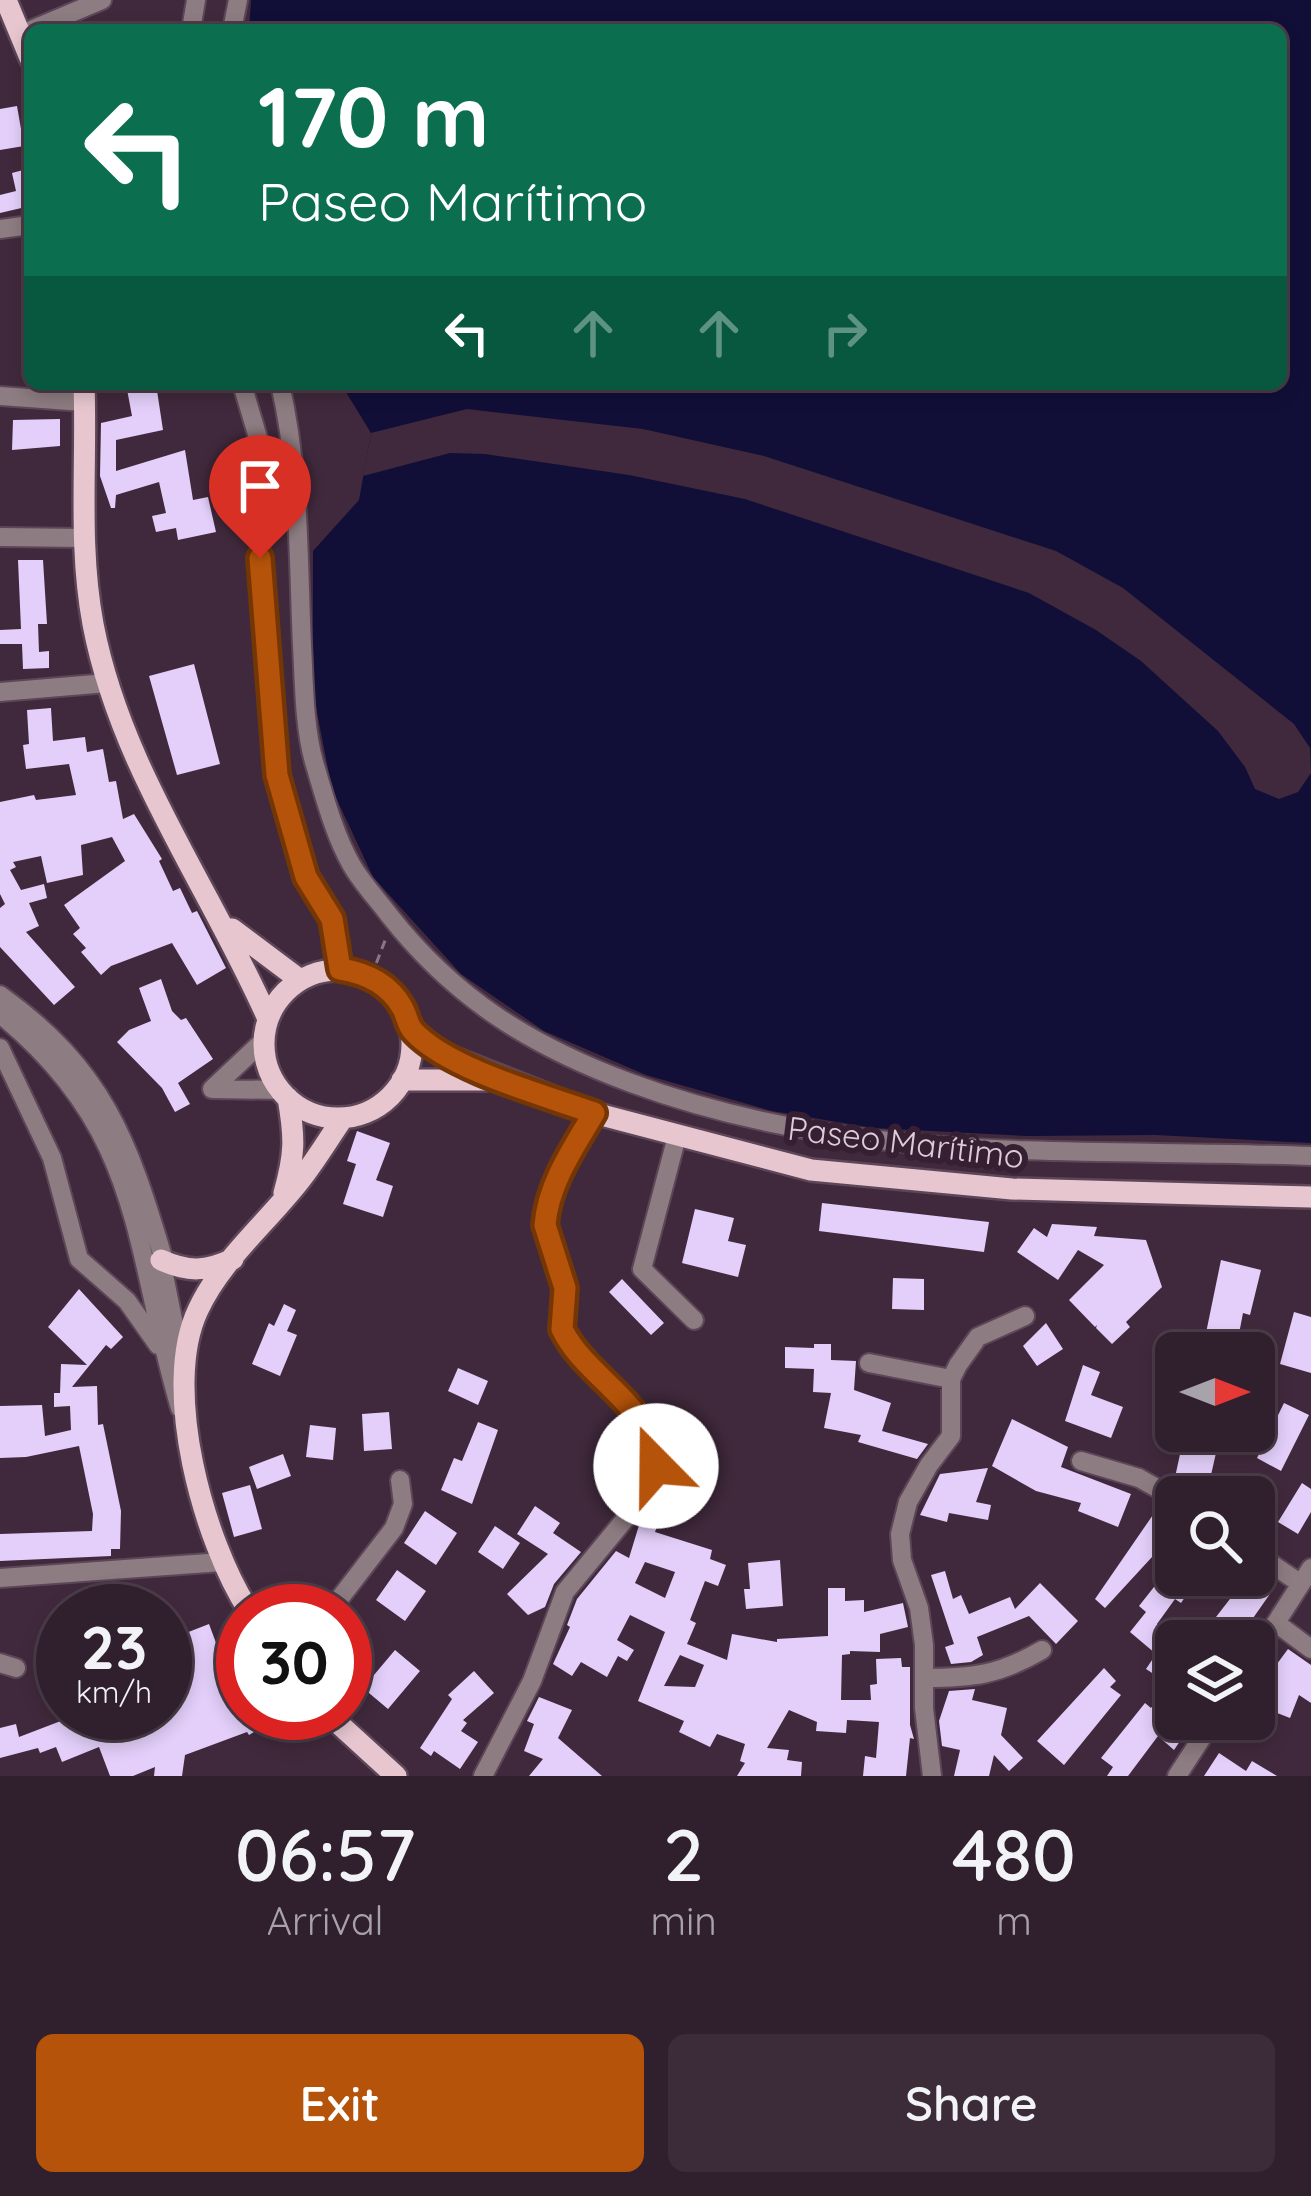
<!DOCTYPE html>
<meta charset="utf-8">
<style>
body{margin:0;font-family:Quicksand,sans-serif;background:#3c2c39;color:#f1f3f6;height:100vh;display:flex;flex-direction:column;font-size:45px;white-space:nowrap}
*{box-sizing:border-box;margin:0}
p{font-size:39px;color:#a8a2aa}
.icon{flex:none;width:66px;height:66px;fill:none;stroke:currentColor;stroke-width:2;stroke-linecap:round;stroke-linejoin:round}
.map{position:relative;height:1776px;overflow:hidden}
.side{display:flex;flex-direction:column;background:#301f2d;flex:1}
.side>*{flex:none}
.hud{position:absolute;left:24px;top:24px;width:1263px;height:366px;border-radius:18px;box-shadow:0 6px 18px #0003,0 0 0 3px #4b3d49;background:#0b6e4f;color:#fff;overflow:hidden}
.needle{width:78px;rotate:90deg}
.controls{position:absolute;left:1155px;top:1332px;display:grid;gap:24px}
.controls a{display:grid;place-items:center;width:120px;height:120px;border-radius:18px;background:#301f2d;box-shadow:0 6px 18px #0003,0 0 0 3px #4b3d49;font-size:60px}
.speed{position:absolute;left:36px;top:1584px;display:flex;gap:24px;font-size:60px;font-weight:700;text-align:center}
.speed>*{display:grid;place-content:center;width:156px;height:156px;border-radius:50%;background:#301f2d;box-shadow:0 6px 18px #0003,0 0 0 3px #4b3d49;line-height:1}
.speed small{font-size:30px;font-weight:400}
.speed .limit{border:18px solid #d22;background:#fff;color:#111}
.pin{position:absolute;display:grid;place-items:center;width:102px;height:102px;color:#fff;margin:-123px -51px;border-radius:50% 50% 50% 0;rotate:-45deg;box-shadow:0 0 12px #0007}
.pin .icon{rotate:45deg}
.me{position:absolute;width:132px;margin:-66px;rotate:338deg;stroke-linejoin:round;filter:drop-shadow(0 0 9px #0008)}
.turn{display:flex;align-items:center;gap:42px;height:252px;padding:0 36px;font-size:54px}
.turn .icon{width:156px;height:156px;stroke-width:2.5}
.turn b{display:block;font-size:84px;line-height:102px}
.lanes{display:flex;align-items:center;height:114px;padding:0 36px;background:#0003;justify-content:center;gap:60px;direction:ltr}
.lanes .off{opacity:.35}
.eta{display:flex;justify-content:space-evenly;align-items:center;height:204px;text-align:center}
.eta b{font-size:72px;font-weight:600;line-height:84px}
.button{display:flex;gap:24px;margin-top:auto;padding:24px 36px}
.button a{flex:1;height:138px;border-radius:18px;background:#b45309;color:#fff;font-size:48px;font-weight:600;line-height:138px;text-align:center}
.button a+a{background:#3c2c39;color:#f1f3f6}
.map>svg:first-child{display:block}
</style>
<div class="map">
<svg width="1311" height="1776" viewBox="0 0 1311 1776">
<rect width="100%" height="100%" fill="#40293c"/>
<path fill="#110f38" d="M251 0H1311V1143L1156 1135 1027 1136 873 1128 772 1111 646 1075 544 1031 461 974 373 877 332 789 313 692V551L359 500 371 433 341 384H1281V30H249Z"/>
<path fill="#40293c" d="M467 409 643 429 764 456 1056 551 1123 588 1294 724 1310 748 1311 773 1298 792 1279 799 1255 789 1245 767 1218 731 1141 661 1096 630 1029 593 745 499 629 475 485 454 450 453 363 476 371 433Z"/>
<path fill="#e3cffa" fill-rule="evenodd" d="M17 106 24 146 0 150V109Z
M27 169 30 206 0 213V195L16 191 12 173Z
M126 384H156L163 430 116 440V471L185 450 193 500 208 497 216 532 178 540 176 528 156 532 152 516 166 513 159 482 116 495 115 508H111L100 476 101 423 132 416Z
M60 419V446L12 450 13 420Z
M18 560H43L47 624H38L39 652 49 651V668L23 669 22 644H0V630L21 629Z
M194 664 220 764 177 775 149 676Z
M51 708 53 741 85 737 87 752 103 749 109 782 116 781 123 819 134 814 162 859 159 861 173 891 180 888 192 913 197 911 226 968 197 985 172 943 111 966 101 975 81 952 86 948 73 934 80 928 64 905 125 861 112 837 81 845 83 875 47 883 41 856 13 862 16 867 10 870 21 890 44 884 47 898 29 903 39 926 26 932 75 987 54 1005 0 947V908L5 904 0 894V802L34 795 36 800 76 795 69 764 26 769 23 745 29 744 27 710Z
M161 979 172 1011 181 1020 186 1018 213 1059 178 1083 190 1104 175 1112 162 1088 117 1042 129 1030 151 1021 139 988Z
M357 1131 390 1143 376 1180 393 1186 383 1217 343 1204 356 1164 347 1161Z
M822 1203 989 1222 984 1252 819 1231Z
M695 1209 734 1218 728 1241 746 1245 738 1277 682 1263Z
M1052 1224 1097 1227 1094 1236 1146 1240 1162 1287 1126 1322 1130 1327 1112 1344 1096 1328 1097 1325 1095 1327 1069 1300 1104 1265 1078 1250 1058 1280 1017 1252 1034 1228 1047 1237Z
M1221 1260 1261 1270 1250 1315 1243 1313 1238 1339 1206 1333Z
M893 1278 924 1279V1310L892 1309Z
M622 1279 664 1323 651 1335 609 1292Z
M79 1289 123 1337 111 1349 106 1345 72 1387 97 1386 98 1425 103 1424 121 1511 120 1549H111V1556L0 1561V1534L92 1531 93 1514 79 1446 26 1457 0 1458V1406L42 1405 45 1436 71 1430 70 1406 54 1407V1393H60L61 1364 87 1365 48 1327Z
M284 1304 296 1310 287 1331 297 1335 280 1376 252 1364 269 1323 274 1326Z
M1294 1312 1311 1317V1373L1280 1364Z
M1046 1323 1063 1349 1037 1366 1023 1346Z
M814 1344H831V1360L856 1361 854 1390 891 1403 882 1431 928 1444 917 1459 858 1442 861 1435 824 1428 831 1393 813 1392 814 1369 785 1368V1347L814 1348Z
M1083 1365 1100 1372 1091 1395 1123 1407 1111 1438 1065 1421Z
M458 1368 488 1381 478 1405 448 1391Z
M1284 1403 1309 1415 1281 1471 1257 1458Z
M389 1412 392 1449 364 1451 362 1414Z
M1012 1419 1068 1447 1061 1467 1131 1494 1118 1527 1078 1511 1081 1503 1036 1491 992 1466Z
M478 1422 498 1430 472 1504 441 1490 454 1458 462 1461Z
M310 1425 336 1428 333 1460 306 1457Z
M1185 1431H1221L1206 1497H1189L1174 1482Z
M283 1454 291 1476 257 1489 249 1467Z
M988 1468 976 1502 991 1505 988 1520 949 1513 947 1522 920 1515 940 1474Z
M1302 1483 1311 1489V1512L1298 1534 1278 1522Z
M250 1485 262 1529 234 1537 222 1493Z
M535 1506 560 1523 553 1533 581 1552 554 1584 545 1607 528 1615 507 1594 548 1554 517 1534Z
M1157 1509 1176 1522V1531L1105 1608 1095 1599Z
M425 1511 457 1533 436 1565 404 1543Z
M649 1511 661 1515 655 1532 712 1550 710 1559 726 1565 718 1586 705 1581 690 1620 696 1623 687 1644 727 1660 732 1634 777 1642V1639L828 1636V1588H845V1601L864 1600V1612L903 1603 908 1627 880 1634V1652L850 1651V1654L842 1655 841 1700H871L870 1685 877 1684 876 1659 901 1658 902 1667H910V1725L914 1739 910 1738 906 1776H863L865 1756 876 1758 879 1722 847 1720 846 1733 816 1731 817 1722 789 1710 767 1748 789 1750 787 1760 802 1762 801 1776H737L745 1763 740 1761 745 1744 717 1734 710 1747 679 1732 684 1721 638 1701 665 1632 630 1615 617 1640 634 1650 627 1661 618 1656 607 1677 581 1662 572 1676 553 1664 570 1627 567 1625 577 1599 616 1551 629 1558 640 1522ZM645 1562 675 1572 665 1598 635 1583ZM680 1655 704 1665 695 1687 664 1686Z
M495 1526 520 1543 503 1569 478 1552Z
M1176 1559V1575H1200L1181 1603 1175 1599 1157 1624 1176 1640V1719H1195L1174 1750 1158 1736 1128 1776H1107L1113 1767 1101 1758 1145 1703 1151 1708 1169 1684 1146 1669 1156 1654 1130 1632 1146 1612 1139 1606Z
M780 1560 783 1606 746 1609 744 1589H750L748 1563Z
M397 1570 426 1591 405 1621 376 1600Z
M945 1571 953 1599 961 1595 969 1614 1010 1597 1015 1609 1040 1583 1078 1621 1056 1644 1029 1616 977 1637 983 1655 971 1662 951 1664 945 1647 954 1644 931 1575Z
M1211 1575H1251L1272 1591 1237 1641H1207L1212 1634 1206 1630 1233 1595Z
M209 1624 231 1683 243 1676V1713H285L249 1735 247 1732 185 1755 182 1776H154L155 1767 133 1776H110L99 1747 62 1762 56 1747 40 1753 38 1748 0 1758V1728L16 1724 19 1737 66 1719 64 1713H165V1697L186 1689 168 1640Z
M1288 1649 1311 1665V1703L1299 1695 1290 1718 1259 1706 1277 1677 1271 1672Z
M395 1650 420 1671 388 1709 363 1688Z
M1104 1668 1116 1681 1110 1687 1121 1695 1064 1765 1037 1741Z
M474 1671 494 1693 463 1720 467 1723 461 1731 478 1742 460 1769 434 1751 431 1756 420 1748 452 1699 448 1695Z
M975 1689 972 1700 1007 1708 1001 1735 1023 1758 1009 1771 994 1755 989 1776H954L960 1750 942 1746 939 1721 949 1691Z
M539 1697 572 1710 558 1738 602 1776H529L543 1759 524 1751 534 1724 527 1721Z
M1219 1753 1246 1771 1252 1761 1277 1776H1204Z"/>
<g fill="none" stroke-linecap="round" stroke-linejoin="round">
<g stroke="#5c4658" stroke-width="22">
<path id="minor" d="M31 30 102 0
M191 30 196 0
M232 30 238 0
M0 229 30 225
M242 384 259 441 261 594 277 775 306 877 332 919 340 969
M280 384C300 469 298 558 302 645 304 682 304 726 314 762 324 795 334 834 351 864 361 882 377 899 389 915 455 999 531 1046 631 1083 858 1167 1075 1147 1311 1156
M0 396 84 402
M0 537 83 538
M0 692 107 683
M0 995C104 1070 128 1140 163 1257L161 1260 182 1364
M0 1014C145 1132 132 1246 180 1408
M0 1048 52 1158 79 1259 127 1301 158 1345
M212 1089 264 1040
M212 1089 281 1090
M677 1136 642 1269 694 1320
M869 1363 951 1379
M1081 1461 1139 1478 1176 1499
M1254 1552 1301 1584
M0 1578 222 1562
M330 1611 394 1528 403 1504 400 1480
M1276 1623 1311 1649
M1254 1657 1311 1568
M0 1663 16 1668
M924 1678C973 1678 999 1675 1042 1650
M483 1776 532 1681 565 1592 640 1501 656 1466V1455L640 1419 562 1329 565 1288 545 1225C547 1184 574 1147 594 1113
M932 1776 924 1708V1645L919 1608 902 1560 900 1534 908 1502 929 1465 951 1436V1379L958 1365 978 1337 1025 1316
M1177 1776 1214 1719"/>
</g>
<g stroke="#5c4658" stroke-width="26">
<path id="major" d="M6 0 30 58
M84 384C87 464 78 544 93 624 120 767 210 887 268 1019
M232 929 300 980
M264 1044a74 74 0 1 1 148 0a74 74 0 1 1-148 0Z
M411 1030 444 1054 594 1113 811 1170 1012 1189 1311 1197
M402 1080H486
M284 1193C295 1154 295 1138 288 1098
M161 1260C188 1272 206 1272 233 1259
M249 1611C204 1542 161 1388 198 1310 221 1260 268 1222 301 1179 316 1160 329 1138 343 1118
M327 1713 396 1776"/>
</g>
<path stroke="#897686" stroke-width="3" stroke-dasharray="9 6" stroke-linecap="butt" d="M371 977 386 938"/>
<use href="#minor" stroke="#8d7c81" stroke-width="18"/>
<use href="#major" stroke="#e7c6d0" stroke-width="21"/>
</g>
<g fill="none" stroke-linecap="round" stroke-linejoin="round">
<g stroke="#753606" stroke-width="30">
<path id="route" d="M260 558 277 775 306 877 332 919 340 969C366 973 389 984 402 1007 407 1015 407 1025 414 1032 450 1070 544 1095 594 1113 574 1147 548 1184 545 1225L565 1288 562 1329C586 1379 653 1404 656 1466"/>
</g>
<use href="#route" stroke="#b45309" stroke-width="21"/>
</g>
<g text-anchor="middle" stroke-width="12" stroke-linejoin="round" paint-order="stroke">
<g font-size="33" fill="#dbccd8" stroke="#361f32">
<text transform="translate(906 1142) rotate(7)" y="12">Paseo Marítimo</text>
</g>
</g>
</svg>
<div class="controls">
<a><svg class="needle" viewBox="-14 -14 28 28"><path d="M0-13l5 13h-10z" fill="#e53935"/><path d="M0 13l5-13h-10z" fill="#a8a2aa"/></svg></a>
<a><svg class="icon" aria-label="search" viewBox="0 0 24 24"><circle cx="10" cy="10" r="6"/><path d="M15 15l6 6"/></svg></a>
<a><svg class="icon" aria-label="layers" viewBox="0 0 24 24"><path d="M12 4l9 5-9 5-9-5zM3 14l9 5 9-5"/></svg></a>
</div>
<div class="speed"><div>23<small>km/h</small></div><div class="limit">30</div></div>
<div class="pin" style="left:260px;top:558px;background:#d93025"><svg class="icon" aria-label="arrive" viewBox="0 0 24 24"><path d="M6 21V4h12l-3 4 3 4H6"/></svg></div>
<svg class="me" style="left:656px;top:1466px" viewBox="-20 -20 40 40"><circle r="19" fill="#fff"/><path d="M0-13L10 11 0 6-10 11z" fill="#b45309"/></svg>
<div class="hud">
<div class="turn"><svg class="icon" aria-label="left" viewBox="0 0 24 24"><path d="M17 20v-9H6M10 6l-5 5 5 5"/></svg><div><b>170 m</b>Paseo Marítimo</div></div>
<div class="lanes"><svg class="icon" aria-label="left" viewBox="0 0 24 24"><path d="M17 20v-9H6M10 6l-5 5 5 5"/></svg><svg class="icon off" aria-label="ahead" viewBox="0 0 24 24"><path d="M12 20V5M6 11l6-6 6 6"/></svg><svg class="icon off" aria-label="ahead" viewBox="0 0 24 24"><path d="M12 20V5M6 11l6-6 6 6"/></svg><svg class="icon off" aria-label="right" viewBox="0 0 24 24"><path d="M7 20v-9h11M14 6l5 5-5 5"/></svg></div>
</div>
</div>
<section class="side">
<div class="eta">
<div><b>06:57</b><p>Arrival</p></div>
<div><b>2</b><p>min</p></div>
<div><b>480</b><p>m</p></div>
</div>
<div class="button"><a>Exit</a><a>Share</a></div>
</section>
